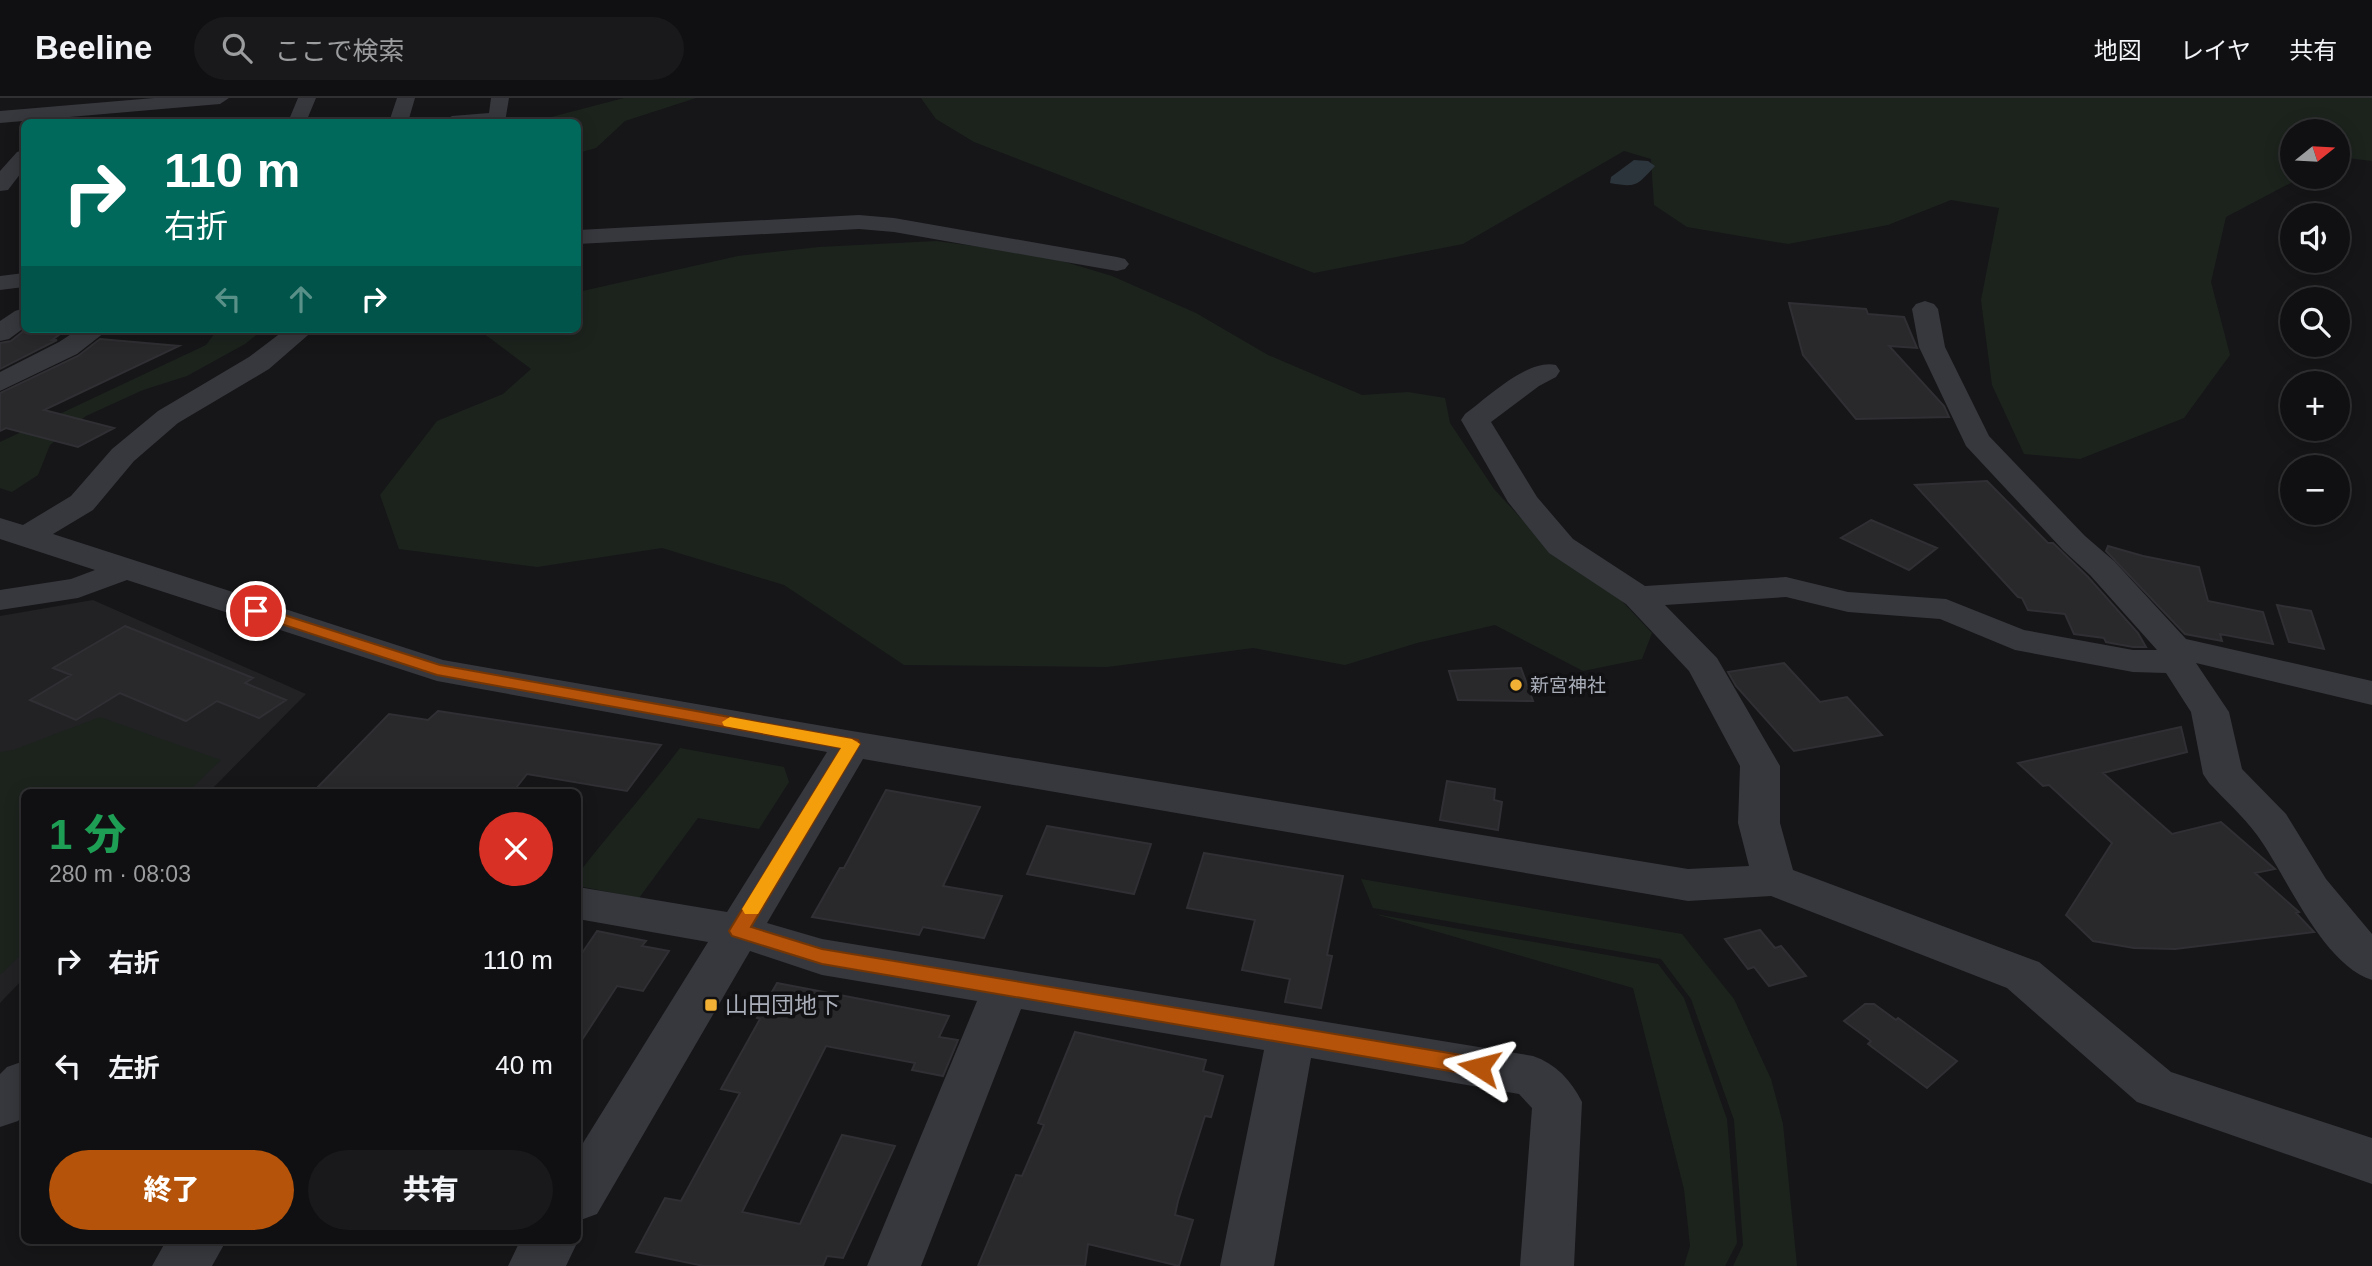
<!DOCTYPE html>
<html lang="ja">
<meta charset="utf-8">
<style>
body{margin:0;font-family:Arial,"Noto Sans JP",sans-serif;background:#19191b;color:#f1f3f6;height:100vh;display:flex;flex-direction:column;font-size:26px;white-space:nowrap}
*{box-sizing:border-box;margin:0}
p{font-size:23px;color:#9c9d9f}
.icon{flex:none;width:38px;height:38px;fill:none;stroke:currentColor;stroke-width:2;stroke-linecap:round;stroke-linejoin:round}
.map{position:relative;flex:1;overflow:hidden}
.sheet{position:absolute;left:21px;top:691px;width:560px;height:455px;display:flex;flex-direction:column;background:#101012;border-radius:10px;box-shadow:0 4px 18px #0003,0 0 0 2px #303032}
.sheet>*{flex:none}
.top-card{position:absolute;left:21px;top:21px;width:560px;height:214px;border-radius:10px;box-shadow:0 4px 18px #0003,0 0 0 2px #303032;background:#00695c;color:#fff;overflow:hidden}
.needle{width:46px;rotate:72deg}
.buttons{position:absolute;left:2280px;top:21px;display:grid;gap:14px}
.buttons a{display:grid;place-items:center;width:70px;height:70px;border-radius:50%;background:#101012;box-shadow:0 4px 18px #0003,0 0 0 2px #303032;font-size:35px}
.pin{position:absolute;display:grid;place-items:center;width:60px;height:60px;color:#fff;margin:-30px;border:4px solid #fff;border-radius:50%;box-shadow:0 2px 7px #0007}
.me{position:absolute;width:77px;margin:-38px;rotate:279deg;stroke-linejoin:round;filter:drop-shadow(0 0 5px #0008)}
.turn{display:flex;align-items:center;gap:24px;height:147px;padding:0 28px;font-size:32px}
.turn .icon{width:91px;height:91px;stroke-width:2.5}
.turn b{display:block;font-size:49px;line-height:60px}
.lanes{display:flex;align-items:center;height:66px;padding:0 28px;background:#0003;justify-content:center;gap:35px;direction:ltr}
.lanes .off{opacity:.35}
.round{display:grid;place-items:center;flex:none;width:74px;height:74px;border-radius:37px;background:#19191b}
.headline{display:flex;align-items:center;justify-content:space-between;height:119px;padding:0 28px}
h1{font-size:42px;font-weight:800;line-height:52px;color:#1e9e55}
.action{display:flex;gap:14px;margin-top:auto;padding:14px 28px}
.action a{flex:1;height:80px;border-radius:42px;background:#b45309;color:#fff;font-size:28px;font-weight:800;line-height:80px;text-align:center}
.action a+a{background:#19191b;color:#f1f3f6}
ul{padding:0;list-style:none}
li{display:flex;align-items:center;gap:21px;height:105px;padding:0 28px}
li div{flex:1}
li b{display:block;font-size:26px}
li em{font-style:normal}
header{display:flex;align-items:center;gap:42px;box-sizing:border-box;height:98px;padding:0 35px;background:#101012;border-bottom:2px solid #303032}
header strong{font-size:33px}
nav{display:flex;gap:38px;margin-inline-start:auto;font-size:24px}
.search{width:490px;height:63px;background:#19191b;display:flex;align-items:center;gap:18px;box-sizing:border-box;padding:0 24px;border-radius:38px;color:#9c9d9f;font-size:26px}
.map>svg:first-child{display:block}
</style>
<header>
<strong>Beeline</strong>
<div class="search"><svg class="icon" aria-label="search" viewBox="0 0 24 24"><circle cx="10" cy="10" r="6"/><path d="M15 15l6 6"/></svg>ここで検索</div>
<nav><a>地図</a><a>レイヤ</a><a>共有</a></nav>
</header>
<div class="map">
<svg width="2372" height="1168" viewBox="0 0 2372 1168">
<rect width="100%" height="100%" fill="#161618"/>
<path fill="#222225" d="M93 502 306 596 208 695H24V880L0 905V518Z"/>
<path fill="#1c231d" d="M624 0H696L625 23 596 50 578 55V24H532Z
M921 0H2372V63L2338 59V33H2292V79H2302L2226 119 2211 184 2230 257 2184 320 2080 361 2024 356 1992 287 1981 202 1999 110 1951 102 1888 127 1788 146 1687 129 1654 107 1651 61 1624 53 1463 146 1314 175 974 44 936 21Z
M936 143 1042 157 1112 178 1196 215 1268 257 1362 297 1408 294 1445 300 1450 325 1494 391 1541 442 1606 486 1652 535 1642 561 1583 573 1495 527 1417 545 1345 567 1253 550 1107 569 904 567 784 487 662 450 537 469 399 451 380 397 437 323 503 296 531 271 483 235 488 231H578V194L738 158 819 149Z
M218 231H264L245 246 187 278 143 292 86 318 50 347 38 377 12 394 0 390V344L206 247Z
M100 619 221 662 187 695H24V854L0 877V654L13 652Z
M680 650 784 669 789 684 759 731 698 720 639 800 578 788V776C611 733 647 694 680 650Z
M1361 781 1682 836 1734 901 1771 981 1783 1026 1797 1168H1733L1743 1147 1734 1022 1691 901 1661 861 1373 810Z
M1375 816 1658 866 1684 900 1727 1021 1737 1145 1725 1168H1684L1690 1148 1684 1091 1633 890Z"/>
<path fill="#2c353c" d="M1634 62 1648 63 1655 68C1637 87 1638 90 1610 85L1611 79Z"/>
<path fill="#29292c" stroke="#303034" stroke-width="2" d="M1789 205 1866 211 1868 216 1904 219 1917 250 1889 248 1944 308 1949 319 1856 321 1803 257Z
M26 231H67L52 242H57L0 271V245L11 243Z
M100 241 179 248 44 312 114 330 78 349 6 330 0 333V295L78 258Z
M1987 383 2048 445H2053L2088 479 2138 535 2146 549H2133L2106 544 2104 540 2074 536 2065 516 2028 512 2022 500 2018 499 1915 387Z
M1871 422 1937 450 1909 472 1841 440Z
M2108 448 2143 458 2199 469 2208 503 2263 514 2273 546 2220 536 2222 543 2185 536 2106 453Z
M2277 507 2311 513 2324 551 2289 544Z
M125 528 253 580 245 585 286 602 259 620 217 603 186 623 120 595 76 622 30 602 71 577 53 570Z
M1784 565 1820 604 1847 599 1882 637 1794 653 1736 588 1728 574Z
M1521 570 1533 603 1458 602 1449 573Z
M438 613 661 647 627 693 527 676 512 695H312L389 616 428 622Z
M2181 629 2187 654 2103 675 2172 736 2221 724 2275 771 2255 775 2299 814 2296 815 2314 834 2175 851 2134 850 2093 843 2066 817 2112 745 2049 687 2043 688 2018 665Z
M1447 683 1495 691 1494 702 1502 704 1498 732 1440 722Z
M886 692 980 709 943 788 1002 798 984 840 923 829 919 837 812 819 840 770H844Z
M1047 728 1151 746 1134 796 1027 776Z
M1204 755 1343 778 1327 857 1332 858 1321 910 1285 904 1290 881 1242 872 1255 822 1187 810Z
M1760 832 1775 850 1781 848 1806 878 1769 888 1754 869 1748 871 1725 841Z
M597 833 646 843 642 848 669 853 643 893 617 888 578 948V861Z
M777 885 949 918 939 939 958 942 943 978 912 972 915 965 826 948 742 1114 800 1126 842 1037 895 1048 843 1160 827 1158 823 1168H704L636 1154 665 1100 681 1103 740 995 721 991 760 921 757 920Z
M1865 906H1874L1896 922 1898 920 1957 963 1927 990 1868 946 1871 943 1844 923Z
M1075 934 1206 962 1203 973 1223 978 1211 1019 1205 1018 1178 1103 1175 1117 1193 1122 1179 1168 1088 1146 1085 1168H978L1016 1077 1022 1078 1044 1027 1038 1025Z"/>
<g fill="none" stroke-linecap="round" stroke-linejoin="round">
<path fill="#37383d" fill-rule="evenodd" d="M154 0H229L220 6 0 25V13Z
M298 0H316L306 24H288Z
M397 0H415L408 24H389Z
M491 0H509L505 24H442L452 18 489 15Z
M24 52V71L8 92 0 93V73L17 54Z
M859 117 894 120 1117 159 1125 161 1129 166 1125 171 1117 173 894 134 859 131 578 146V132Z
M24 175V189L0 192V178Z
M1925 203 1934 206 1938 211 1945 249 1989 338 2085 438 2114 463 2186 541 2372 583V607L2196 565 2229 614 2242 671 2286 716 2326 781 2372 836V882C2321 865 2287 778 2257 737 2243 718 2225 702 2209 685L2203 676 2191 614 2166 575 2133 574 2015 552 1940 521 1848 514 1786 499 1665 507 1717 560 1780 668V725L1793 772 2039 864 2171 974 2372 1040V1086L2137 1004 2007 890 1771 798 1688 803 863 661 767 825 822 841 1533 958C1556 966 1571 982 1582 1004L1574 1168H1520L1532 1010 1519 996 1311 960 1274 1168H1220L1264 952 1021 911 921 1168H867L977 903 822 877 750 853 597 1116 578 1123V1053L708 844 578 821V789L727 814 827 654 437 583 127 482 78 500 0 512V492L71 481 95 472 0 441V420L23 427 71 398 112 351 158 313 249 259 286 231H315L269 271 178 325 134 363 93 412 53 436 443 562 852 633 1688 771 1749 768 1738 725 1740 668 1689 573 1626 506 1549 455 1508 404 1461 322 1465 316C1487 300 1528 260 1556 267L1560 273 1556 279 1539 288 1491 324 1537 399 1573 441 1645 488 1786 479 1848 494 1946 501 2024 532 2133 552H2157L2090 477 2063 452 1966 348 1919 249 1912 211 1916 206Z
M24 210V230L9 241 0 243V223L15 213Z
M79 231H109L77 256 0 293V274L59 244Z
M24 963V1016L18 1023 0 1029V976L7 969Z
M578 1142V1143L566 1168H508L520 1143Z
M166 1143H226L212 1168H152Z"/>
</g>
<path fill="#b45309" stroke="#753606" stroke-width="2" d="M256 508 440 567 858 642 860 646 751 829 822 851 1479 960 1487 963 1490 969 1487 975 1479 978 822 866 732 838 729 833 732 828 841 650 437 577 251 516 248 513Z"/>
<path fill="#f59e0b" d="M730 619 852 641 860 646 758 816H745L742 811 841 650 724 628 722 624Z"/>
<g fill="#f2b134" stroke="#111113" stroke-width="2.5">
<circle cx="1516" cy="587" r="7"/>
<rect x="704" y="900" width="14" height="14" rx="3.5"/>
</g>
<g text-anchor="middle" stroke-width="7" stroke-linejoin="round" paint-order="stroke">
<g font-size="19" fill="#a8adb8" stroke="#111113" text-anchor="start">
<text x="1530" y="594">新宮神社</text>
</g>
<g font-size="23" fill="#a8adb8" stroke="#111113" text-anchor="start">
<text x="725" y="915">山田団地下</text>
</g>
</g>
</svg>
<div class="buttons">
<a><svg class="needle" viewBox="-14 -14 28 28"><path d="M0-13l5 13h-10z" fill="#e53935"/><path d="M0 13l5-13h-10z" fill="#9c9d9f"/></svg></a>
<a><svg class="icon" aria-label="sound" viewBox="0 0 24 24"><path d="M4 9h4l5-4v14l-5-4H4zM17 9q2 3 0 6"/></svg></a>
<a><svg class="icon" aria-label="search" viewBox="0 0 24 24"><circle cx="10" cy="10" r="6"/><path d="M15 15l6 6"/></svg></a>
<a>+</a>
<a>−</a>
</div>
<div class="pin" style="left:256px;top:513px;background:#d93025"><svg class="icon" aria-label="arrive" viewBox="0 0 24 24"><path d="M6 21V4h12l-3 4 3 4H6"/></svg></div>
<svg class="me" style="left:1479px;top:969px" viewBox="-20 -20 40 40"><path d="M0-17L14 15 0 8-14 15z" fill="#b45309" stroke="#fff" stroke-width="4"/></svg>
<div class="top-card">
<div class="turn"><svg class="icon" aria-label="right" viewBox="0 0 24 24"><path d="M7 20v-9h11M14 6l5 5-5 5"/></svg><div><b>110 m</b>右折</div></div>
<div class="lanes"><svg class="icon off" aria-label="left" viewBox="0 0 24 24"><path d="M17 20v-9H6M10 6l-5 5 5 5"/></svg><svg class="icon off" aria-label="ahead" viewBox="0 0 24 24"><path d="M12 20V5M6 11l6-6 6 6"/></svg><svg class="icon" aria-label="right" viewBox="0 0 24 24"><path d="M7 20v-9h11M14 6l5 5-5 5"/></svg></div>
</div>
<section class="sheet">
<div class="headline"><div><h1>1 分</h1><p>280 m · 08:03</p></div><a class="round" style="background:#d93025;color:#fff"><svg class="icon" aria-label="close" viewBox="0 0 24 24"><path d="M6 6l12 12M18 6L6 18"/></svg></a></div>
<ul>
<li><svg class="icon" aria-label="right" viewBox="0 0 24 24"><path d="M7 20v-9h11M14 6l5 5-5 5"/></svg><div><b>右折</b></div><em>110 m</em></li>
<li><svg class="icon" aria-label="left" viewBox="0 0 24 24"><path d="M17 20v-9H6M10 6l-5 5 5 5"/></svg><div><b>左折</b></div><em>40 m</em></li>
</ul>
<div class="action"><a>終了</a><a>共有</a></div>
</section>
</div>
